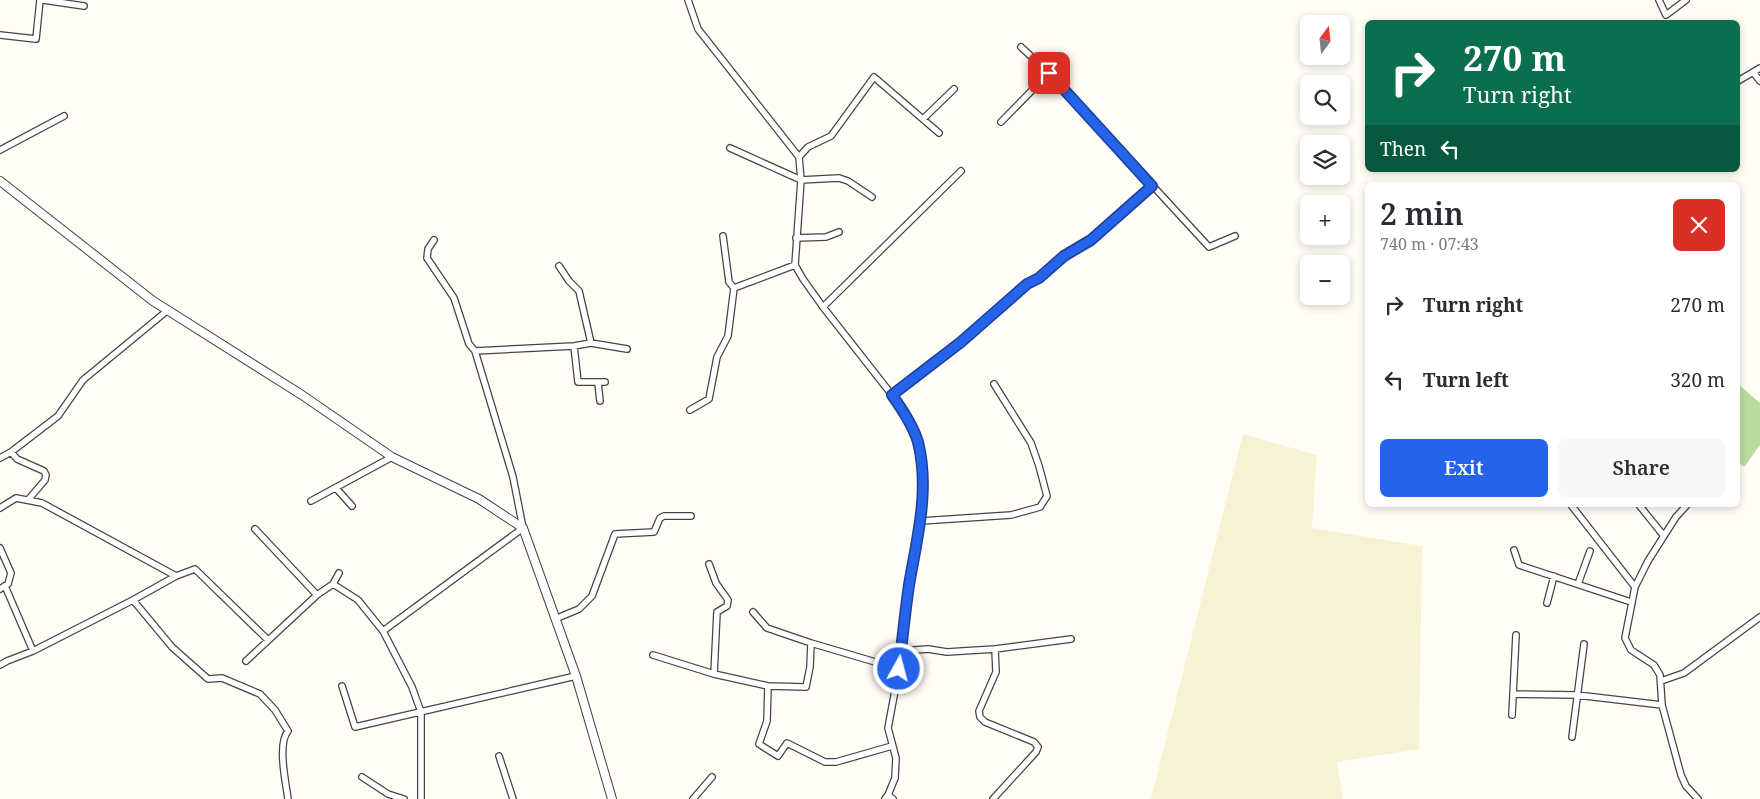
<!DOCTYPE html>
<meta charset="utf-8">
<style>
body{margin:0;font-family:"Noto Serif",serif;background:#f7f7f7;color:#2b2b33;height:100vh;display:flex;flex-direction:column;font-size:19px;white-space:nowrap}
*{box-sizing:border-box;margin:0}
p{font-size:16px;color:#7c7c81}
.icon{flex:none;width:28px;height:28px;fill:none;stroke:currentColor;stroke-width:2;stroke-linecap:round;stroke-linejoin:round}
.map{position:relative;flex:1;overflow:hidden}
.panel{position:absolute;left:1365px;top:182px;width:375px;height:325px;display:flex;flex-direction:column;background:#fff;border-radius:8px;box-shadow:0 2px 8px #0003}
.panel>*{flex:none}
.banner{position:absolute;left:1365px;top:20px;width:375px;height:152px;border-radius:8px;box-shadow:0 2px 8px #0003;background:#0b6e4f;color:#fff;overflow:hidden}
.needle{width:32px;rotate:15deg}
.tools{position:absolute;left:1300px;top:15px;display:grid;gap:10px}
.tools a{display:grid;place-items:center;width:50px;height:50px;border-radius:8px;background:#fff;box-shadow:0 2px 8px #0003;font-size:25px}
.pin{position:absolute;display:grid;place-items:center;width:42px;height:42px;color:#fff;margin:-21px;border-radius:10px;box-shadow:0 2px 8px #0006}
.me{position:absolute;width:55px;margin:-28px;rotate:7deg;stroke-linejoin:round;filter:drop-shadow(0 0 4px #0008)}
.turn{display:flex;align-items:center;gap:18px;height:105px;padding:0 15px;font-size:22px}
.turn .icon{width:65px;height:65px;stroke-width:2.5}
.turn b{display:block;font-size:35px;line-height:42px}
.then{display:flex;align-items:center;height:48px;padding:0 15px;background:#0003;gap:10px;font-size:19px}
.round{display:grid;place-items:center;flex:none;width:52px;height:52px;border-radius:8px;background:#f7f7f7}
.headline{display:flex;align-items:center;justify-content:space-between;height:85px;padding:0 15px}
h1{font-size:30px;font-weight:600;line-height:38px}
.primary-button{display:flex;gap:10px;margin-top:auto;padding:10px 15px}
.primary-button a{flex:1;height:58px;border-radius:8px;background:#2563eb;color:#fff;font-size:20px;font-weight:600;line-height:58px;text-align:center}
.primary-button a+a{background:#f7f7f7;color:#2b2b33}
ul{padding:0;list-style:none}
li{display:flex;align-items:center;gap:15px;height:75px;padding:0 15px}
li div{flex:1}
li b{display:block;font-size:19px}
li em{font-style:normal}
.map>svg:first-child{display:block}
</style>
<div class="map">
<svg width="1760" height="799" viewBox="0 0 1760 799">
<rect width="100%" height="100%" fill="#fffdf5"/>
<path fill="#f6f3d4" d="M1243 434 1317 455 1312 528 1422 546 1419 749 1337 762 1343 799H1151Z"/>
<path fill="#b9dc9c" d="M1738 384 1760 403V445L1744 467 1738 462Z"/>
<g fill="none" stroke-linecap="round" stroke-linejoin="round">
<g stroke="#444" stroke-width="8">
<path id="minor" d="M43 0 84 6
M688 0 698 29 799 157 801 180 795 265 803 279 823 307 892 395 905 415 917 441 923 482 921 521 909 586 899 669 888 728 896 758 895 778 888 795
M1659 0 1666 15 1686 0
M0 35 36 39 40 0
M1021 47 1049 73 1209 247 1235 236
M1753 72 1760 81
M1738 81 1760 68
M923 119 954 89
M1001 122 1049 73
M730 148 801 180 839 178 848 181 872 197
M0 150 64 116
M799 157 808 147 831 136 874 77 939 133
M796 238 826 237 839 232
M559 266 569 281 579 291 591 343
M734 288 795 265
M823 307 961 171
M574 346 578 382H605
M475 351 574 346 591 343 627 349
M598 383 600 401
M892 395 961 342 1027 284 1039 278 1063 256 1091 240 1152 186
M690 410 709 399 717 357 728 336 734 288 729 282 723 236
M11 452 17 459 44 471 46 475 45 480 28 500
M0 458 11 452 58 416 83 380 168 310
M336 488 352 506
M311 501 392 457
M1571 505 1635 587
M1639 505 1664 536
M1687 505 1676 517 1648 561 1635 587 1625 638 1631 650 1654 665 1660 675 1662 705 1681 775 1686 786 1698 799
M0 508 16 498 42 503 176 576
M921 521 1011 515 1040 507 1047 496 1039 466 1031 443 994 384
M255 529 317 595
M0 548 11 573 8 584 0 589
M1514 550 1519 565 1631 602
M709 564 716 583 728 600 727 606 717 612 714 674
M333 584 358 600 383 631 412 687 421 712V799
M1578 584 1590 551
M5 586 33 651
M133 600 172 647 208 679 222 678 260 694 275 710 288 731C277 744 286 783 288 799
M1547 603 1554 576
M753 612 767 628 811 643 899 669
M555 619 579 609 592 596 615 534 654 532 660 518 664 516H691
M383 631 523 528 513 477 475 351 469 344 454 298 427 258 428 249 434 240
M901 651 928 649 947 652 995 649 1071 639
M653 655 714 674 768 686 806 687 810 667 811 643
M246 661 317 595 333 584 339 573
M0 665 7 661 33 651 133 600 176 576 195 569 268 640
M1661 681 1684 673 1760 617
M342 686 355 727 576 676
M768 686 767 721 759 744 778 756 787 743 825 762H836L892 746
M1514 694 1577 695 1662 705
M1512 715 1516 635
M1572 737 1584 644
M499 756 513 799
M362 777 388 794 404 799
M693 799 712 777
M885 799 888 795 893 799
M993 799 1036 752 1038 747 1034 742 985 722 980 717 979 711 996 672 995 649"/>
</g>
<g stroke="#444" stroke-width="10">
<path id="tertiary" d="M0 181 153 301 302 395 392 457 479 499 523 528 576 676 612 799"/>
</g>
<use href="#minor" stroke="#fff" stroke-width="5.5"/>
<use href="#tertiary" stroke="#fff" stroke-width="8"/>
</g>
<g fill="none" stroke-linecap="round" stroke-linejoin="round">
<g stroke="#184099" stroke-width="12">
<path id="route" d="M899 669C902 641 905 613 909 585 917 538 930 490 918 442 913 425 902 409 892 395L961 342 1027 284 1039 278 1064 256 1091 240 1152 186 1049 73"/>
</g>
<use href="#route" stroke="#2563eb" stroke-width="9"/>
</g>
</svg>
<div class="tools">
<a><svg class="needle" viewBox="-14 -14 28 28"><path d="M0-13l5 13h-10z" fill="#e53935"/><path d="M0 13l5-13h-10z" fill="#7c7c81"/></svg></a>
<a><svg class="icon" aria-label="search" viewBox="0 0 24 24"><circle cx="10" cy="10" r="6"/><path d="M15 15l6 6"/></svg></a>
<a><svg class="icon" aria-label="layers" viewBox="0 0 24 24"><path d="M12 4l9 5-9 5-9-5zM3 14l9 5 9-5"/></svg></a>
<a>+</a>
<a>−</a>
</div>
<div class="pin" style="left:1049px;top:73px;background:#d93025"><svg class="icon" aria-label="arrive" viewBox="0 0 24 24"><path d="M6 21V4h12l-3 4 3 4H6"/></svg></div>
<svg class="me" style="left:899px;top:669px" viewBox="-20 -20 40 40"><circle r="17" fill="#2563eb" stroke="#fff" stroke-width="3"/><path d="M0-11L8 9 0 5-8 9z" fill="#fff"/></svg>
<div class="banner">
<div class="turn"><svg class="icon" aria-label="right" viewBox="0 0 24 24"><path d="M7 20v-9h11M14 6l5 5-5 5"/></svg><div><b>270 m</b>Turn right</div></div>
<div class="then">Then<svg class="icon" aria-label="left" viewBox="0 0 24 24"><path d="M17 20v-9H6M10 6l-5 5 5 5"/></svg></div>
</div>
<section class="panel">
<div class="headline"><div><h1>2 min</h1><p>740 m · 07:43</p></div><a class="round" style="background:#d93025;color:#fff"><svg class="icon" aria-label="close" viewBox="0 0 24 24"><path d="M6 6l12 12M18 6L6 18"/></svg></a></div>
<ul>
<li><svg class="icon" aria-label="right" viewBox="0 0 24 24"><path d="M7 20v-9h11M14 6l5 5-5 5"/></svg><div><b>Turn right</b></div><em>270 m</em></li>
<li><svg class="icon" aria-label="left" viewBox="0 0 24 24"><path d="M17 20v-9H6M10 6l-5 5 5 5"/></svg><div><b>Turn left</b></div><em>320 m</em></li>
</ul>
<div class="primary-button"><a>Exit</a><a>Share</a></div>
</section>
</div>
